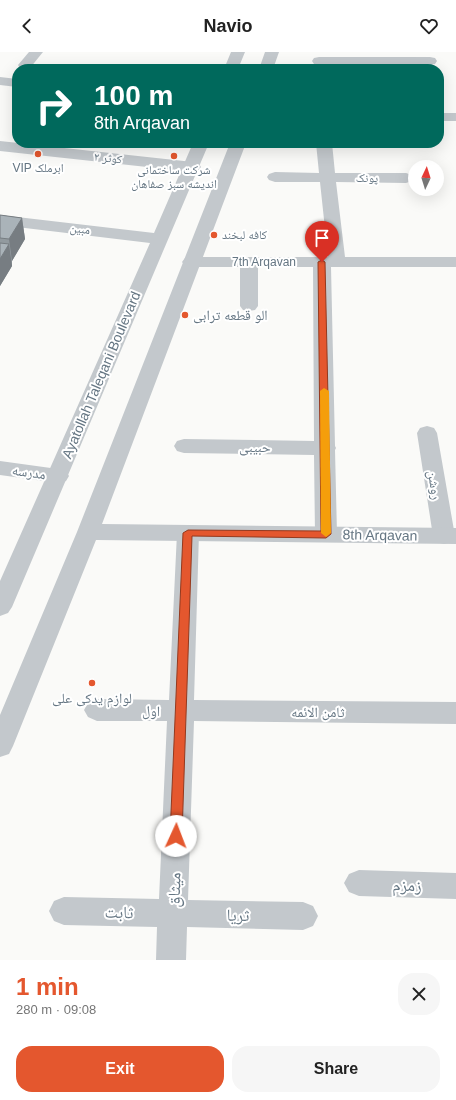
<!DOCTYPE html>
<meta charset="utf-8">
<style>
body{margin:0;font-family:Helvetica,"Noto Naskh Arabic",sans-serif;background:#f6f6f6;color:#222;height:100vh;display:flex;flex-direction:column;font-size:15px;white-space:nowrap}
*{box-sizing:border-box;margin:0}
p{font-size:13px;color:#767676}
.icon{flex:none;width:22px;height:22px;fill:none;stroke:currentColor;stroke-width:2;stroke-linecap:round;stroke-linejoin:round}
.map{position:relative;height:908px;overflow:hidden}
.sheet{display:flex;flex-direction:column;background:#fff;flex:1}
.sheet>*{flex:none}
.hud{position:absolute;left:12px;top:12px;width:432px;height:84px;border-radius:16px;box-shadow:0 4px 16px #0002;background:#00695c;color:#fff;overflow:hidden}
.needle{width:26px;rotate:4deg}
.buttons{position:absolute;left:408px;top:108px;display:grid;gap:8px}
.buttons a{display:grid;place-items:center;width:36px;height:36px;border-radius:50%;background:#fff;box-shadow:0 4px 16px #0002;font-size:20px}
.pin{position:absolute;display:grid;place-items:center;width:34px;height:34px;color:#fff;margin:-41px -17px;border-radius:50% 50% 50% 0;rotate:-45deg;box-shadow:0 0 4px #0007}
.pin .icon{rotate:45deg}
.me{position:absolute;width:44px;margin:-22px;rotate:2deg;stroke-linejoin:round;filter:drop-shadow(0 0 3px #0008)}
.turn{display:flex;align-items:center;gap:14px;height:84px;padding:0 16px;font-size:18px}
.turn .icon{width:52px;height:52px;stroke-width:2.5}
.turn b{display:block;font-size:28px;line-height:34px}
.round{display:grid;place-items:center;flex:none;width:42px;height:42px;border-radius:16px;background:#f6f6f6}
.head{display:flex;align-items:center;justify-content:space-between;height:68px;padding:0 16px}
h1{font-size:24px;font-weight:800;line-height:30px;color:#e4572e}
.cta{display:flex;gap:8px;margin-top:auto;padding:8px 16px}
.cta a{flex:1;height:46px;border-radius:16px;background:#e4572e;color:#fff;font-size:16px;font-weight:800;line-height:46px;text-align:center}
.cta a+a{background:#f6f6f6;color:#222}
header{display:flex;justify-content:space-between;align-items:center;height:52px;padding:0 16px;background:#fff;font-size:18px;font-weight:800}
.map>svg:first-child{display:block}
</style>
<header><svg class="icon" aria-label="back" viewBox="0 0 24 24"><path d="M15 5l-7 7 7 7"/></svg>Navio<svg class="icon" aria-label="heart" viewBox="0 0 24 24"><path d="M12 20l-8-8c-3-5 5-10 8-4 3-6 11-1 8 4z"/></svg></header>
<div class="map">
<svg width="456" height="908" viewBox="0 0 456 908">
<rect width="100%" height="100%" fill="#fafaf8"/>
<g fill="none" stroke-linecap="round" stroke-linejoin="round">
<path fill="#c3c8cc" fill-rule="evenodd" d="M29 0H43L30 16H20L18 13Z
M319 5H430L435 6 437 9 435 12 430 13 314 12 312 9 314 6Z
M0 25 17 27V35L0 33Z
M439 61H456V69H439Z
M0 89 193 110 199 112 201 115 199 118 193 120 0 99Z
M316 91H332L335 121H406L412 123 414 126 412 129 406 131 336 130 345 205H456V215H331L335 394 336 396 335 398 337 482 334 488 326 490 318 488 315 482 314 403 184 401 177 399 174 394 177 389 184 387 314 389 313 215H258V254L255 258 249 259 243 258 240 254V215H191L185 214 182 210 185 206 191 205H328L320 130H275L269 128 267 125 269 122 275 120 319 121Z
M427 374 434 376 437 381 455 484 452 490 444 492 436 490 433 484 417 381 420 376Z
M0 409 58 417 66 419 69 424 66 429 58 431 0 423Z
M188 473 196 475 199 481 194 648 456 650V672L194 669 188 848 303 850 313 854 318 864 313 874 303 878 187 875 186 908H156L157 875 64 873 54 869 49 859 54 849 64 845 159 847 167 669H97L88 665 84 658 88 651 97 647 169 648 177 481 180 475Z
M359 818 456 821V847L359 844 349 840 344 831 349 822Z"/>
<path fill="#c3c8cc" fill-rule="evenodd" d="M231 0H245L238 17H224Z
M265 0H279L273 17H259Z
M193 91H209L12 555 8 561 0 564V529L150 191 0 173V163L154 181Z
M230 91H246L102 472 456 476V492L96 488 13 694 9 702 0 705V663L77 480Z"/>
</g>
<path fill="#929a9f" d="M0 163 22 166 25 187 12 209V208V214L0 234Z"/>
<path fill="#777d82" d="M22 166 25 187 12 209 9 187Z
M9 192 12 214 0 234V207Z"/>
<path fill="#aab3b9" stroke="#777d82" d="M0 163 22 166 9 187 0 186Z
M0 191 9 192 0 207Z"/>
<path fill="#e4572e" stroke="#94391e" d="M322 208 325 210 331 482 326 486 192 484 182 784 180 787 176 789 172 787 170 784 183 481 188 478 321 479 318 210Z"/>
<path fill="#f59e0b" d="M324 336 329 339 331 481 326 485 321 481 320 339Z"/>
<g fill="#e4572e" stroke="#fff" stroke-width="1.5">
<circle cx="38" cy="102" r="4"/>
<circle cx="174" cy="104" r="4"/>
<circle cx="214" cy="183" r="4"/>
<circle cx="185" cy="263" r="4"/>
<circle cx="92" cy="631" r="4"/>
</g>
<g text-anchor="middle" stroke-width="4" stroke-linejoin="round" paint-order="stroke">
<g font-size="12" fill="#657683" stroke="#fff">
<text transform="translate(108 106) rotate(6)" y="4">کوثر ۲</text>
<text x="367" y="130">پونک</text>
<text transform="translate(80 177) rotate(7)" y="4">مبین</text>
<text x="264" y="214">7th Arqavan</text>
</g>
<g font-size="12" fill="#657683" stroke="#fff">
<text x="38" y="120">VIP ابرملک</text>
<text x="174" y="122">شرکت ساختمانی<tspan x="174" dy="14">اندیشه سبز صفاهان</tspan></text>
<text x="222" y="187" text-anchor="start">کافه لبخند</text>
</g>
<g font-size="14" fill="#657683" stroke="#fff" text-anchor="start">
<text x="193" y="268">الو قطعه ترابی</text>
<text x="92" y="651" text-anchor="middle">لوازم یدکی علی</text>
</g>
<g font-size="14" fill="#657683" stroke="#fff">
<text transform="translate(101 323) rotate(-67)" y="5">Ayatollah Taleqani Boulevard</text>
<text transform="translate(255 395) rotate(1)" y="5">حبیبی</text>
<text transform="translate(29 420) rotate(8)" y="5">مدرسه</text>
<text transform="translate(435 433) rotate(81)" y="5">روشن</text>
<text transform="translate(380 483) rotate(1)" y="5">8th Arqavan</text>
<text x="151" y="664">اول</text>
<text x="318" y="665">ثامن الائمه</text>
</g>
<g font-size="17" fill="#657683" stroke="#fff">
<text transform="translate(407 833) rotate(1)" y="6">زمزم</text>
<text transform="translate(174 838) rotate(-88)" y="6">میثاق</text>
<text transform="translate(119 860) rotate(1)" y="6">ثابت</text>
<text transform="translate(238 863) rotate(1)" y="6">ثریا</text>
</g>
</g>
</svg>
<div class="buttons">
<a><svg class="needle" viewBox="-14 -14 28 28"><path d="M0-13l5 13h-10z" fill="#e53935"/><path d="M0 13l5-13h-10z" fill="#767676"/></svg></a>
</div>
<div class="pin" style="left:322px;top:210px;background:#d93025"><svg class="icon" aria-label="arrive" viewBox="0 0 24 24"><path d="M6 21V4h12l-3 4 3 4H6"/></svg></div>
<svg class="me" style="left:176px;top:784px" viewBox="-20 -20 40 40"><circle r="19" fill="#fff"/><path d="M0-13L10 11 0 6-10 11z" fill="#e4572e"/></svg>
<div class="hud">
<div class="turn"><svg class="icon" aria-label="right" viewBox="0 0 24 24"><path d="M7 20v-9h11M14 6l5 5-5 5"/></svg><div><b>100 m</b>8th Arqavan</div></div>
</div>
</div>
<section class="sheet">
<div class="head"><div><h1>1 min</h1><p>280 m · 09:08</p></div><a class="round"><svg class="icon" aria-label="close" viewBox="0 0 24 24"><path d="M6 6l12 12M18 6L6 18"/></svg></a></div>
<div class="cta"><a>Exit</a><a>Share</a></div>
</section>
